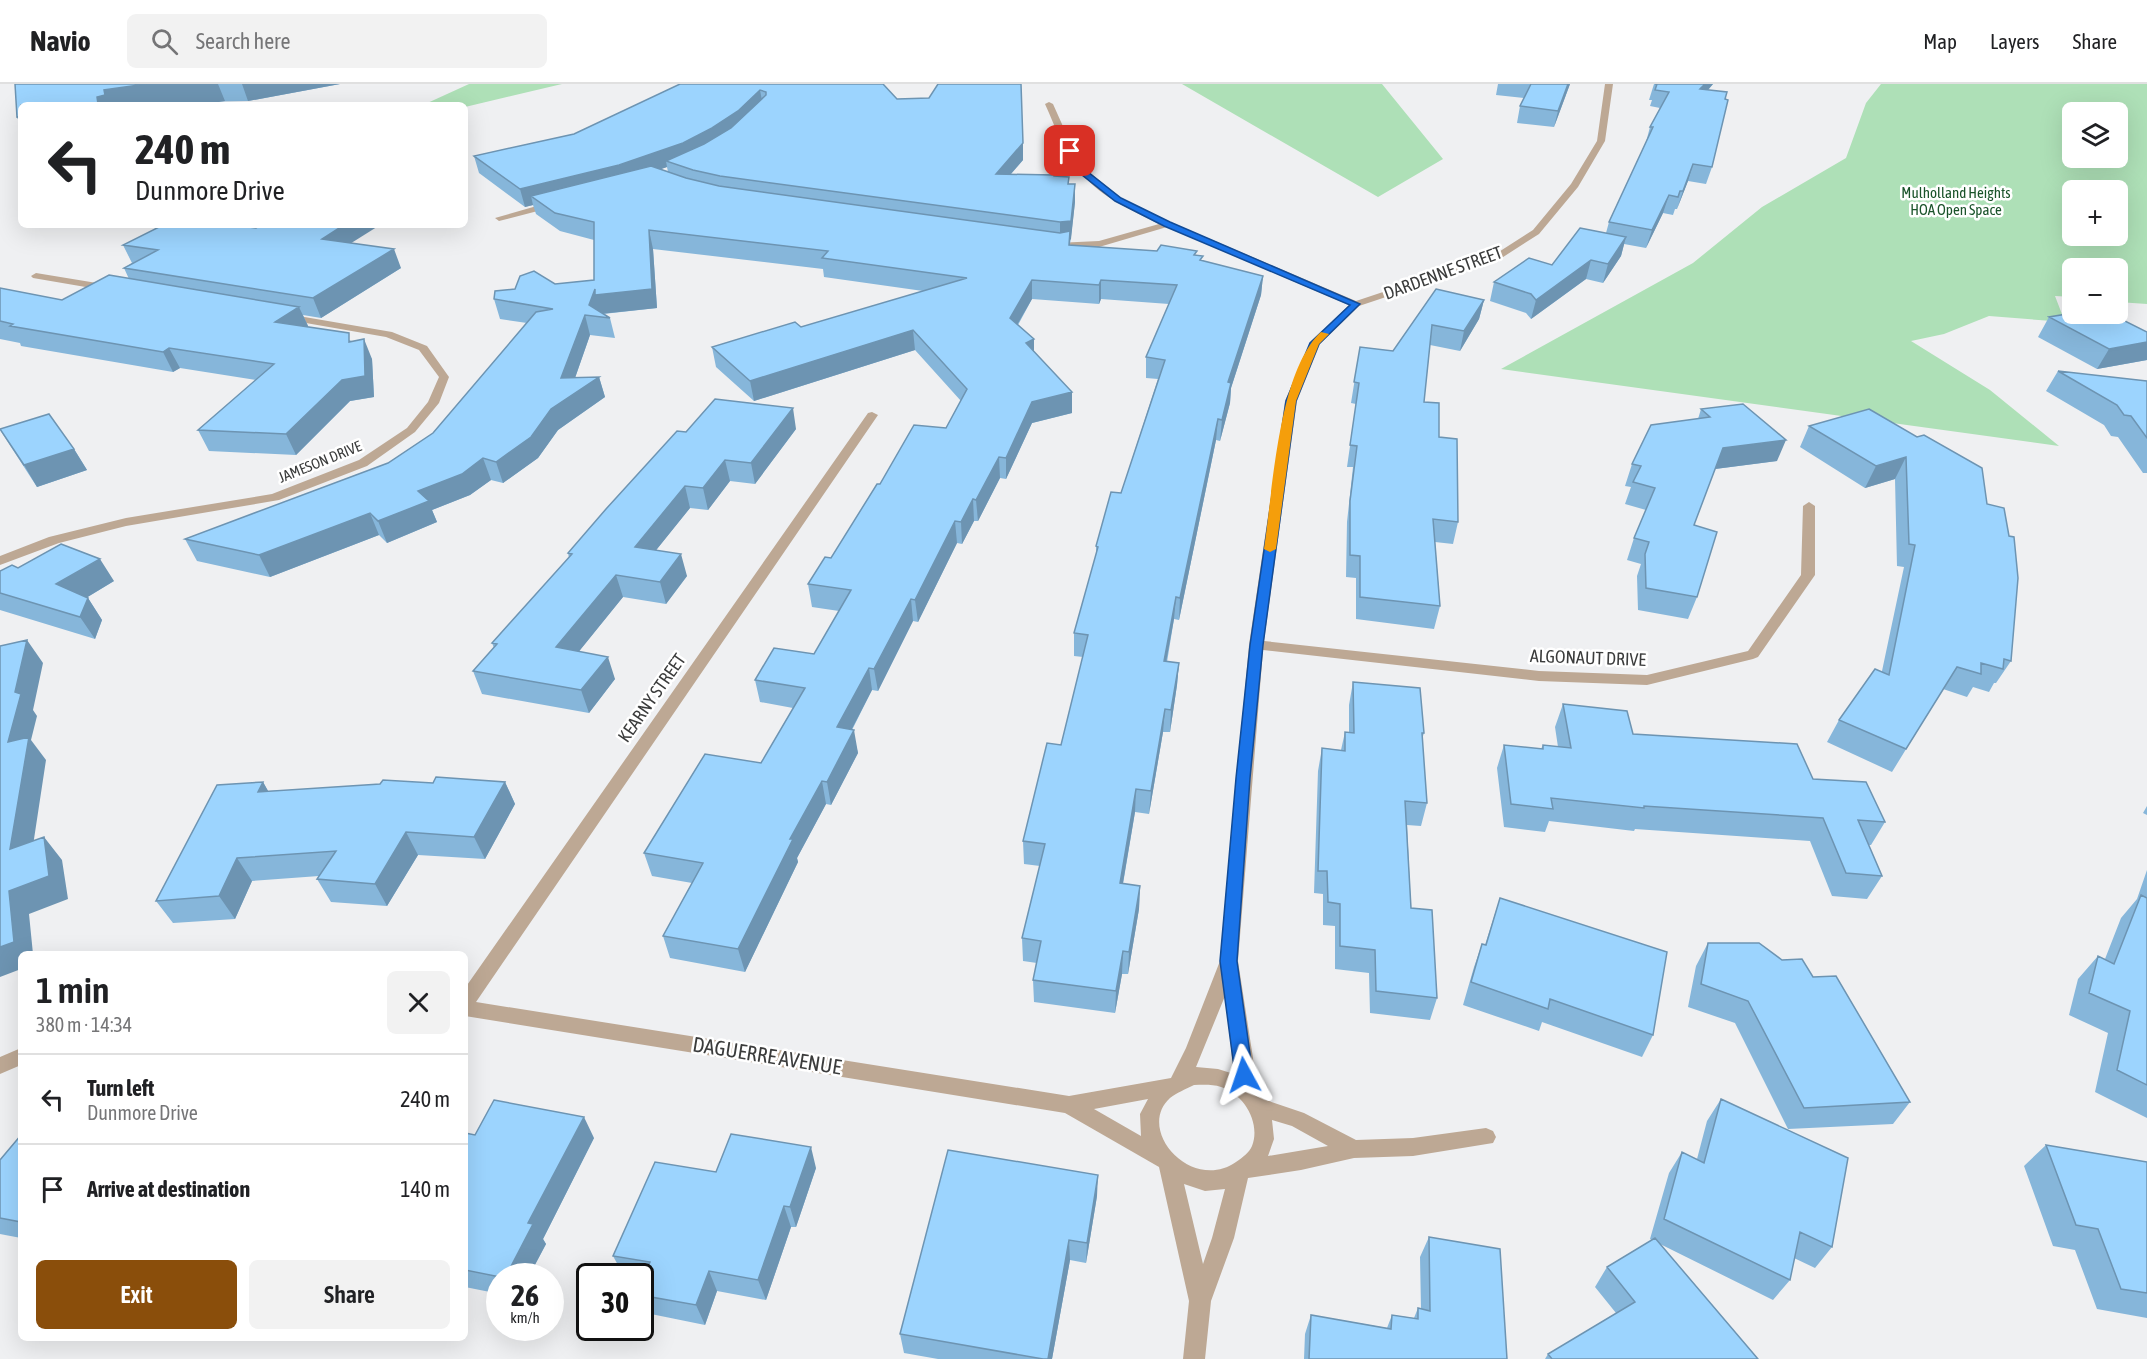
<!DOCTYPE html>
<meta charset="utf-8">
<style>
body{margin:0;font-family:"Asap Condensed",sans-serif;background:#f2f2f2;color:#202124;height:100vh;display:flex;flex-direction:column;font-size:22px;white-space:nowrap}
*{box-sizing:border-box;margin:0}
p{font-size:20px;color:#757577}
.icon{flex:none;width:33px;height:33px;fill:none;stroke:currentColor;stroke-width:2;stroke-linecap:round;stroke-linejoin:round}
.map{position:relative;flex:1;overflow:hidden}
.drawer{position:absolute;left:18px;top:867px;width:450px;height:390px;display:flex;flex-direction:column;background:#fff;border-radius:9px;box-shadow:0 6px 24px #0002}
.drawer>*{flex:none}
.hud{position:absolute;left:18px;top:18px;width:450px;height:126px;border-radius:9px;box-shadow:0 6px 24px #0002;background:#fff;color:#202124;overflow:hidden}
.fabs{position:absolute;left:2062px;top:18px;display:grid;gap:12px}
.fabs a{display:grid;place-items:center;width:66px;height:66px;border-radius:9px;background:#fff;box-shadow:0 6px 24px #0002;font-size:30px}
.speed{position:absolute;left:486px;top:1179px;display:flex;gap:12px;font-size:30px;font-weight:700;text-align:center}
.speed>*{display:grid;place-content:center;width:78px;height:78px;border-radius:50%;background:#fff;box-shadow:0 6px 24px #0002;line-height:1}
.speed small{font-size:15px;font-weight:400}
.speed .limit{border:3px solid #111;border-radius:9px;background:#fff;color:#111}
.pin{position:absolute;display:grid;place-items:center;width:51px;height:51px;color:#fff;margin:-26px;border-radius:12px;box-shadow:0 3px 9px #0006}
.me{position:absolute;width:66px;margin:-33px;rotate:355deg;stroke-linejoin:round;filter:drop-shadow(0 0 4px #0008)}
.turn{display:flex;align-items:center;gap:21px;height:126px;padding:0 18px;font-size:27px}
.turn .icon{width:78px;height:78px;stroke-width:2.5}
.turn b{display:block;font-size:42px;line-height:51px}
.round{display:grid;place-items:center;flex:none;width:63px;height:63px;border-radius:9px;background:#f2f2f2}
.headline{display:flex;align-items:center;justify-content:space-between;height:102px;padding:0 18px}
h1{font-size:36px;font-weight:600;line-height:45px}
.primary-button{display:flex;gap:12px;margin-top:auto;padding:12px 18px}
.primary-button a{flex:1;height:69px;border-radius:9px;background:#8a4e0b;color:#fff;font-size:24px;font-weight:600;line-height:69px;text-align:center}
.primary-button a+a{background:#f2f2f2;color:#202124}
ul{padding:0;list-style:none}
li{display:flex;align-items:center;gap:18px;height:90px;padding:0 18px;border-top:2px solid #e0e0e0}
li div{flex:1}
li b{display:block;font-size:22px}
li em{font-style:normal}
header{display:flex;align-items:center;gap:36px;box-sizing:border-box;height:84px;padding:0 30px;background:#fff;border-bottom:2px solid #e0e0e0}
header strong{font-size:28px}
nav{display:flex;gap:33px;margin-inline-start:auto;font-size:21px}
.search{width:420px;height:54px;background:#f2f2f2;display:flex;align-items:center;gap:15px;box-sizing:border-box;padding:0 21px;border-radius:9px;color:#757577;font-size:22px}
.map>svg:first-child{display:block}
</style>
<header>
<strong>Navio</strong>
<div class="search"><svg class="icon" aria-label="search" viewBox="0 0 24 24"><circle cx="10" cy="10" r="6"/><path d="M15 15l6 6"/></svg>Search here</div>
<nav><a>Map</a><a>Layers</a><a>Share</a></nav>
</header>
<div class="map">
<svg width="2147" height="1275" viewBox="0 0 2147 1275">
<rect width="100%" height="100%" fill="#eff0f2"/>
<path fill="#aee0b7" fill-rule="evenodd" d="M469 0H562L465 23V21H423Z
M1182 0H1382L1443 75 1378 113Z
M1881 0H2147V220L2118 218V184H2073V213L2055 212 2065 238 1989 232 1944 250 1911 257 1990 306 2059 362 1501 285 1693 179 1762 123 1846 74 1866 19ZM2073 28H2118V74H2073ZM2073 106H2118V152H2073Z"/>
<g fill="none" stroke-linecap="round" stroke-linejoin="round">
<path fill="#bda894" fill-rule="evenodd" d="M1605 0H1613L1605 57 1578 103 1539 150 1500 175 1359 222 1320 260 1297 317 1264 557 1539 587 1647 591 1748 567 1801 491 1803 422 1809 418 1815 422V491L1758 573 1753 575 1647 601 1539 597 1263 566 1238 877 1253 974 1255 1004 1263 1015 1304 1029 1356 1056 1413 1054 1486 1044 1493 1047 1496 1053 1493 1059 1413 1072 1354 1074 1301 1086 1248 1094 1234 1154 1211 1217 1205 1275H1183L1189 1217 1159 1083 1065 1029 465 932V904L868 329 872 328 878 331 476 918 1069 1012 1171 994 1186 964 1220 877 1249 561 1285 317 1310 259 1349 221 1167 143 1099 163 1070 165 1053 164 1051 162 1056 159 1099 157 1159 140C1132 126 1102 114 1082 90 1064 70 1056 44 1045 20L1049 18 1053 20 1074 67 1088 87 1121 114 1170 138 1356 217 1494 171 1533 146 1571 100 1597 57ZM1225 912 1234 990 1218 985 1196 983ZM1194 1001C1202 1001 1212 1000 1221 1003 1244 1010 1261 1039 1252 1062 1249 1069 1243 1073 1236 1078 1192 1109 1135 1046 1170 1014 1176 1009 1186 1005 1194 1001ZM1148 1015 1140 1030 1141 1052 1094 1025ZM1272 1036 1292 1042 1328 1062 1268 1072 1274 1055ZM1184 1100 1205 1107 1225 1105 1212 1154 1203 1180Z
M554 117 557 118V122L499 137 495 134Z
M36 189 109 201 114 204 109 207 33 194 31 192Z
M287 230 392 248 427 262 449 293 439 319 415 348 367 382 279 416 126 442 59 459 0 481V472L49 453 126 434 272 410 359 376 407 344 428 318 439 293 419 266 386 253 283 235V231Z
M21 964V981L0 990V973Z"/>
</g>
<path fill="#86b6da" fill-rule="evenodd" d="M15 0H340L248 17 21 21V41L17 33Z
M680 0 897 15 1023 76 1011 90 1054 92 1069 100H1075V118L1070 161 1196 171 1203 177 1263 192 1261 211 1231 304 1230 319 1220 357 1216 356 1179 536 1174 535 1167 578 1179 579 1177 601 1170 648H1163L1149 730 1135 728 1123 800 1140 802 1139 825 1128 890H1122L1115 929 1034 918 1033 896 1037 879 1023 877 1022 854 1040 782 1024 780 1023 757 1061 661 1083 573 1074 572V549L1096 471V462L1121 409 1158 295 1146 294V273L1169 220 1101 215 1099 220 1032 215 1018 241 1034 255V268L1072 329 1032 339 1006 395 1000 394 978 437H974L962 460 957 459 918 538 913 537 878 607 872 606 852 646 858 669 831 721 826 720 797 774 798 778 745 888 670 874 663 852 692 799 652 792 644 769 761 679 793 624 760 618 755 596 814 570 839 527 812 523 808 500 831 474 880 400 946 344 961 317 915 266 754 317 716 283 712 263 801 243 923 207 824 193 823 185 653 165 657 224 603 230 610 234 615 254 590 251 575 294 599 293 605 313 558 346 538 374 503 399 491 396 470 411 432 426 437 438 387 459 379 451 270 493 197 477 185 455 388 379 433 349 527 239 500 235 494 215 555 200 594 196V156L560 147 536 130 533 121 525 123 479 89 474 72 574 50ZM667 83 668 88 660 85Z
M1498 0H1570L1554 43 1517 39 1520 22 1524 14 1496 11Z
M1651 0H1713L1708 6 1725 15 1712 83 1706 100 1688 97 1677 125H1675L1673 131 1663 129 1646 164 1624 160 1621 172 1603 199 1586 195 1531 235 1526 229 1490 217 1494 198 1552 181 1606 149 1609 138 1646 58 1650 43 1660 24 1650 22 1652 16H1649L1654 0Z
M351 159 401 184 321 234 303 231 308 242 307 243 352 257 372 275 374 313 350 317 296 371 209 367 198 346 256 296 180 284 173 288 21 262 20 259 0 255V204L62 216 129 195 124 184 132 179 123 161Z
M1436 205 1484 216 1479 235 1460 267 1430 261 1424 318 1439 353 1458 438 1453 460 1435 458 1440 522 1434 545 1356 535V494L1346 493 1347 438 1353 383H1347L1356 320 1351 319 1360 263 1393 267Z
M2049 233 2147 248V276L2097 285 2038 253Z
M2058 287 2147 297V389H2143L2118 353 2111 352 2104 341 2046 307Z
M1701 325 1777 377 1715 385 1694 441 1697 513 1688 535 1638 526 1637 492 1641 480 1627 476 1634 454 1646 426 1625 420 1631 403 1625 402 1632 380 1698 335Z
M1809 342 1917 353 2011 577 1996 599H1994L1989 608 1973 603 1967 613 1943 605 1892 688 1827 658 1839 636 1882 587 1904 483 1897 482 1895 395 1865 404 1800 363Z
M796 345 755 400 730 397 708 426 690 424 656 466 687 492 666 520 623 513 579 567 615 595 589 629 482 610 473 587 494 564 492 559 569 474 568 469 686 348Z
M0 346 74 365 87 386 37 403Z
M18 484 114 497 86 514H88L102 536 95 555 0 526V487Z
M1353 598 1424 649 1422 655 1427 719 1421 742 1407 741 1411 824 1437 914 1430 936 1370 929 1369 889 1335 885V842L1323 841V810L1314 809 1318 687 1322 664 1341 666 1345 648 1349 649V621Z
M1563 620 1633 650 1813 695 1885 738 1871 761H1868L1882 792 1867 815 1832 812 1810 757 1635 745 1634 747 1549 737 1545 748 1504 743 1497 684 1504 661 1541 665 1543 661 1558 663 1555 643Z
M263 698 268 707 433 699 505 698 515 720 485 775 418 771 387 822 331 818 317 795 319 792 252 797 235 835 173 839 156 817Z
M2147 722V731L2143 729Z
M2147 786V1034L2095 1008 2108 949 2069 931 2078 895 2098 872 2105 875 2121 834 2137 815Z
M1500 814 1653 951 1642 973 1542 938 1539 947 1463 921 1474 883 1482 860 1485 861Z
M1708 859 1782 876 1910 1018 1893 1040 1788 1045 1735 939 1688 923 1696 882Z
M1721 1015 1832 1163 1815 1184 1794 1174 1790 1196 1773 1216 1660 1160 1758 1275H1545L1548 1270 1616 1229 1595 1203 1607 1183 1652 1156 1650 1155 1669 1089 1682 1068 1697 1075 1707 1037Z
M465 1049 475 1051 594 1054 543 1155 546 1160 529 1192H500V1210L465 1203Z
M21 1051V1154L0 1150V1076Z
M2046 1061 2147 1078V1234L2097 1225 2075 1166 2053 1162 2024 1082Z
M816 1084 796 1143H791L766 1216 717 1207 705 1241 646 1229 640 1219V1199L642 1195 640 1194V1192H624L613 1172 716 1088Z
M1097 1112 1086 1179 1070 1176 1052 1275H938L904 1269 900 1250Z
M1429 1153 1507 1275H1304L1305 1250 1311 1231 1387 1244 1392 1231 1414 1234 1418 1224 1421 1225 1420 1173Z"/>
<path fill="#6d94b2" d="M146 0H218L225 17 201 21H94L97 13 104 6Z
M242 0H340L248 17Z
M1568 0H1570L1554 43 1558 27Z
M1705 0H1713L1695 21 1700 5Z
M760 6 763 22 741 43 666 77 667 83 623 99 531 112 533 121 525 123 520 105Z
M21 32V41L17 33Z
M1023 59V76L996 107V90Z
M1693 80 1688 97 1677 125 1683 107Z
M1075 100V118L1071 155 1070 156V166L1060 157V138Z
M1669 111 1663 129 1646 164 1652 146Z
M344 141H380L329 173 322 155Z
M649 146 653 165 657 224 600 230 589 221 595 205Z
M1626 153 1621 172 1603 199 1608 180Z
M394 165 401 184 321 234 313 214Z
M1591 176 1586 195 1531 235 1536 216Z
M1263 192 1261 211 1231 304 1230 319 1220 357 1222 336 1228 298Z
M1032 196V215L1010 253V234Z
M1101 196V215L1099 220V201Z
M1484 216 1479 235 1460 267 1464 247Z
M299 223 308 242 283 258 275 238Z
M585 231 590 251 568 314 599 293 605 313 558 346 538 374 503 399 496 378 561 294Z
M913 246 915 266 754 317 750 297Z
M364 255 372 275 374 313 350 317 296 371 286 350Z
M1034 255V275L1026 259Z
M2147 258V276L2097 285 2109 265Z
M169 264 180 284 173 288 163 268Z
M1072 308V329L1032 339 1006 395V374L1032 318Z
M793 324 796 345 755 400 751 379Z
M1218 335 1216 356 1179 536 1180 514Z
M1786 356 1777 377 1715 385 1723 364Z
M74 365 87 386 37 403 24 381Z
M999 373 1000 394 978 437 976 416Z
M1906 373 1895 395 1865 404 1876 382Z
M483 374 491 396 470 411 432 426 437 438 387 459 378 437 418 407Z
M725 376 730 397 708 426 703 404Z
M685 402 690 424 641 485 635 463Z
M973 415 974 437 962 460 961 438Z
M370 429 379 451 270 493 259 471Z
M955 437 957 459 918 538 915 516Z
M681 470 687 492 666 520 660 498Z
M100 475 114 497 71 523 56 500Z
M616 491 623 513 564 586 556 563Z
M1176 513 1174 535 1162 600 1164 577Z
M88 514 102 536 95 555 80 533Z
M911 515 913 537 878 607 874 585Z
M27 556 43 579 33 626 37 632 31 656 46 676 29 788 10 765 8 658 15 608Z
M608 573 615 595 589 629 581 606Z
M1179 579 1177 601 1170 648 1171 626Z
M869 584 872 606 841 666 837 643Z
M1165 625 1163 648 1149 730 1151 707Z
M854 646 858 669 831 721 827 698Z
M822 697 826 720 797 774 798 778 745 888 738 865 790 755Z
M263 698 276 721 258 708Z
M505 698 515 720 485 775 474 753Z
M1136 705 1135 728 1119 822 1120 799Z
M406 748 418 771 387 822 375 800Z
M44 753 62 776 68 815 29 830 33 870H21V885L0 893V863L9 807Z
M237 774 252 797 235 835 219 812Z
M1140 802 1139 825 1128 890 1129 868Z
M1123 867 1122 890 1115 929 1116 907Z
M584 1033 594 1054 543 1155 546 1160 529 1192H506L528 1139Z
M811 1063 816 1084 796 1143 790 1123Z
M1098 1091 1097 1112 1086 1179 1087 1159Z
M784 1122 791 1143 766 1216 758 1196Z
M1069 1156 1070 1176 1052 1275H1048Z
M709 1187 717 1207 705 1241 696 1221Z"/>
<path fill="#9cd4fe" stroke="#6d94b2" stroke-width="1.5" d="M15 0H146L104 6 105 11 97 13 98 20 21 21V32L17 33Z
M680 0H883L897 15 929 14 938 0H1021L1023 59 996 90 1054 91V92L1069 93 1068 100H1075L1071 137 1060 138 720 92 693 86 666 77 704 60 731 44 766 11V8L760 6 738 27 712 44 683 59 619 81 520 105 474 72 574 50Z
M1531 0H1568L1558 27 1520 22Z
M1655 0H1705L1700 5 1727 8 1725 15 1728 16 1712 83 1693 80 1683 107H1680L1678 113 1669 111 1652 146 1609 138 1653 43H1650L1669 8 1655 6 1657 0Z
M651 82 686 94 719 102 1060 149 1070 147 1069 161 1157 167 1161 161 1197 167 1194 171 1203 172 1200 176 1263 192 1228 298 1231 299 1222 336 1218 335 1180 514 1176 513 1164 577 1179 579 1171 626 1165 625 1151 707 1136 705 1120 799 1140 802 1129 868 1123 867 1116 907 1033 896 1041 857 1022 854 1045 760 1023 757 1047 659 1061 661 1088 551 1074 549 1098 463 1096 462 1111 408 1121 409 1165 276 1146 273 1177 201 1101 196 1099 201 1032 196 1010 234 1034 255 1026 259 1072 308 1032 318 1006 374 999 373 976 416 973 415 961 438 955 437 915 516 911 515 874 585 869 584 837 643 854 646 827 698 822 697 790 755H793L738 865 663 852 703 779 644 769 705 670 761 679 805 604 755 596 774 564 814 570 851 506 808 500 825 473 831 474 877 400H880L914 341 946 344 967 305 913 246 750 297 712 263 795 238 801 243 967 194 822 174 828 167 649 146 652 205 595 211V205L589 221 610 234 585 231 561 294 599 293 551 325 531 353 496 378 483 374 462 390 418 407 429 417 378 437 370 429 259 471 185 455 388 379 433 349 536 228 553 225 494 215 495 207 515 205 520 192 534 187 555 200 594 196V138L555 129 531 112Z
M163 141H234L256 144 261 141H344L322 155 394 165 313 214 124 184 158 166 123 161Z
M1580 144 1626 153 1608 180 1591 176 1536 216 1531 210 1494 198 1529 174 1552 181Z
M109 191 299 223 275 238 349 249V258L364 255 365 292 342 296 286 350 198 346 274 280 169 264 163 268 10 242 13 240 0 237V204L62 216Z
M1436 205 1484 216 1464 247 1432 241 1424 318 1439 319V353L1457 355 1458 438 1433 435 1440 522 1360 513V472L1350 471V417L1357 362 1350 361 1359 299 1354 298 1360 263 1393 267Z
M2073 229 2111 230 2147 248V258L2109 265 2049 233Z
M2058 287 2147 297V354L2131 332 2124 331 2117 321Z
M715 315 793 324 751 379 725 376 703 404 685 402 635 463 681 470 660 498 616 491 556 563 608 573 581 606 473 587 497 560 492 559 572 470 568 469 606 425 677 347 686 348Z
M1743 320 1786 356 1723 364 1694 441 1717 448 1697 513 1646 504 1645 470 1649 458 1634 454 1655 404 1633 398 1641 382 1632 380 1651 341 1710 333 1701 325Z
M1869 325 1917 353 1924 351 1982 384 1987 420 2004 424 2009 452 2014 453 2018 494 2011 577 2004 575 2003 585 1981 579V590L1957 583 1906 665 1839 636 1875 585 1889 591 1915 461 1909 460 1906 373 1876 382 1809 342Z
M49 330 74 365 24 381 0 345Z
M61 460 100 475 56 500 88 514 80 533 0 509V487L12 481 18 484Z
M27 556 15 608 21 610 8 658 29 653 10 765 44 753 49 792 9 807 14 858 0 863V562Z
M1353 598 1420 604 1424 649H1422L1427 719 1405 717 1411 824 1432 826 1437 914 1376 907 1375 866 1340 862V820L1328 818 1327 787H1318L1322 664 1345 667V648L1354 649Z
M1563 620 1627 627 1633 650 1797 660 1813 695 1866 698 1885 738 1858 736 1882 792 1846 789 1823 734 1644 722V724L1551 714 1553 725 1511 720 1504 661 1543 665V661L1571 664Z
M436 693 505 698 474 753 406 748 375 800 317 795 336 767 237 774 219 812 156 817 217 701 263 698 258 708 380 700 383 696 433 699Z
M2141 811 2147 814V1001L2117 986 2130 927 2089 909 2098 872 2114 880Z
M1500 814 1667 868 1653 951 1550 915 1548 925 1471 898 1482 860 1486 861Z
M1708 859H1759L1782 876 1802 875 1813 893 1836 892 1910 1018 1804 1024 1748 917 1701 900Z
M1721 1015 1848 1074 1832 1163 1800 1148 1790 1196 1664 1135 1682 1068 1704 1079Z
M494 1016 584 1033 528 1139 533 1140 506 1192 500 1193 465 1186V1049L475 1051Z
M731 1050 811 1063 790 1123 784 1122 758 1196 709 1187 696 1221 640 1211V1199L650 1178 613 1172 655 1078 716 1088Z
M21 1051V1138L0 1134V1076Z
M2046 1061 2147 1078V1209L2121 1205 2098 1145 2076 1141Z
M948 1066 1098 1091 1087 1159 1069 1156 1048 1275H1043L900 1250Z
M1429 1153 1500 1165 1507 1275H1309L1311 1231 1391 1245 1392 1231 1418 1235V1224L1430 1227Z
M1655 1154 1758 1275H1552L1548 1270 1635 1218 1607 1183Z"/>
<path fill="#1a73e8" stroke="#114b97" stroke-width="1.5" d="M1067 65H1072L1088 88 1121 114 1170 138 1360 220 1319 260 1296 317 1263 561 1250 694 1237 877 1253 991 1250 996 1244 998 1238 996 1235 991 1220 877 1236 694 1250 561 1286 317 1310 259 1350 221 1164 142 1115 117 1082 91Z"/>
<path fill="#f59e0b" d="M1321 248 1329 250 1319 260 1296 317 1276 465 1270 468 1264 465C1273 406 1278 288 1321 248Z"/>
<g text-anchor="middle" stroke-width="5" stroke-linejoin="round" paint-order="stroke">
<g font-size="15" fill="#1a532a" stroke="#fff">
<text x="1956" y="114">Mulholland Heights<tspan x="1956" dy="17">HOA Open Space</tspan></text>
</g>
<g font-size="15" fill="#3b3c3c" stroke="#fff">
<text transform="translate(320 378) rotate(-22)" y="5">JAMESON DRIVE</text>
</g>
<g font-size="18" fill="#3b3c3c" stroke="#fff">
<text transform="translate(1443 189) rotate(-20)" y="6">DARDENNE STREET</text>
<text transform="translate(1588 574) rotate(2)" y="6">ALGONAUT DRIVE</text>
<text transform="translate(652 614) rotate(-55)" y="6">KEARNY STREET</text>
</g>
<g font-size="21" fill="#3b3c3c" stroke="#fff">
<text transform="translate(767 972) rotate(9)" y="7">DAGUERRE AVENUE</text>
</g>
</g>
</svg>
<div class="fabs">
<a><svg class="icon" aria-label="layers" viewBox="0 0 24 24"><path d="M12 4l9 5-9 5-9-5zM3 14l9 5 9-5"/></svg></a>
<a>+</a>
<a>−</a>
</div>
<div class="speed"><div>26<small>km/h</small></div><div class="limit">30</div></div>
<div class="pin" style="left:1070px;top:67px;background:#d93025"><svg class="icon" aria-label="arrive" viewBox="0 0 24 24"><path d="M6 21V4h12l-3 4 3 4H6"/></svg></div>
<svg class="me" style="left:1244px;top:991px" viewBox="-20 -20 40 40"><path d="M0-17L14 15 0 8-14 15z" fill="#1a73e8" stroke="#fff" stroke-width="4"/></svg>
<div class="hud">
<div class="turn"><svg class="icon" aria-label="left" viewBox="0 0 24 24"><path d="M17 20v-9H6M10 6l-5 5 5 5"/></svg><div><b>240 m</b>Dunmore Drive</div></div>
</div>
<section class="drawer">
<div class="headline"><div><h1>1 min</h1><p>380 m · 14:34</p></div><a class="round"><svg class="icon" aria-label="close" viewBox="0 0 24 24"><path d="M6 6l12 12M18 6L6 18"/></svg></a></div>
<ul>
<li><svg class="icon" aria-label="left" viewBox="0 0 24 24"><path d="M17 20v-9H6M10 6l-5 5 5 5"/></svg><div><b>Turn left</b><p>Dunmore Drive</p></div><em>240 m</em></li>
<li><svg class="icon" aria-label="arrive" viewBox="0 0 24 24"><path d="M6 21V4h12l-3 4 3 4H6"/></svg><div><b>Arrive at destination</b></div><em>140 m</em></li>
</ul>
<div class="primary-button"><a>Exit</a><a>Share</a></div>
</section>
</div>
